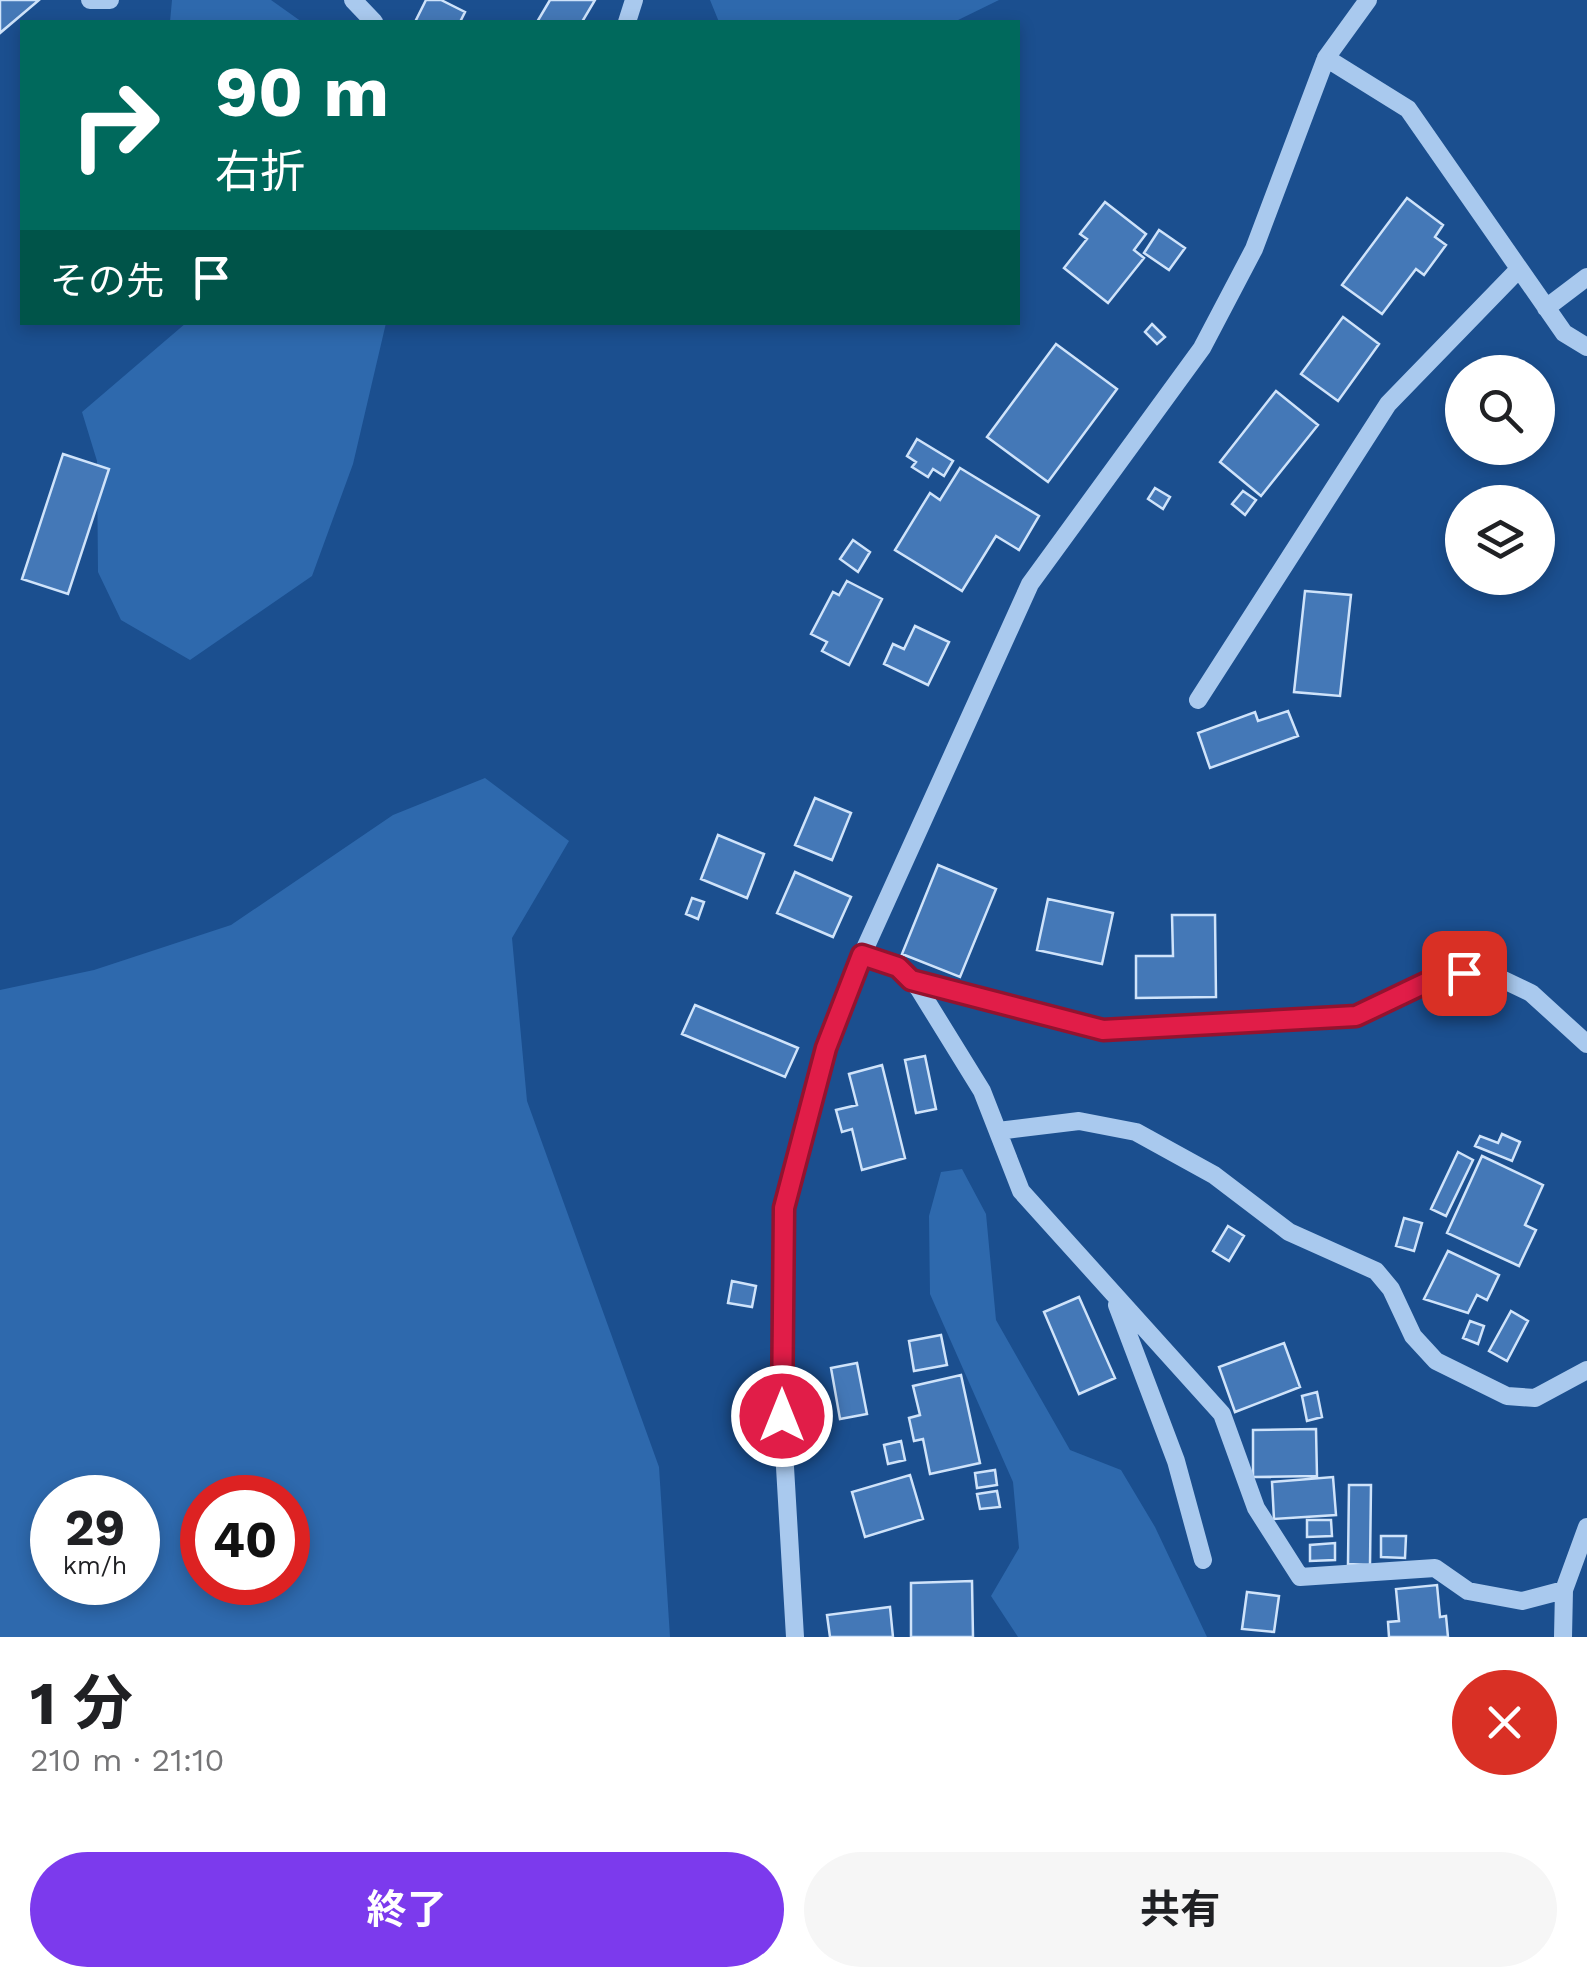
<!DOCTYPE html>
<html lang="ja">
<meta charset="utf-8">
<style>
body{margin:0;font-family:"Work Sans","Noto Sans JP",sans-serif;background:#f6f6f6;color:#202124;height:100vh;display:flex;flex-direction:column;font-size:38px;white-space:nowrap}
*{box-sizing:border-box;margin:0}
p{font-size:32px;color:#757577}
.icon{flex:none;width:55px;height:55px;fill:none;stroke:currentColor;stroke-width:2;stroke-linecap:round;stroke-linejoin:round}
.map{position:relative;height:1637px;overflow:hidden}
.panel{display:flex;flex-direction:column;background:#fff;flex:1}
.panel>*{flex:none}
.hud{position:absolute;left:20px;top:20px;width:1000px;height:305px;border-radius:0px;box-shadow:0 5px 15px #0003;background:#00695c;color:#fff;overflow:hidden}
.tools{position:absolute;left:1445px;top:355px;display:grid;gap:20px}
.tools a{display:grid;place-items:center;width:110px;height:110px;border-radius:50%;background:#fff;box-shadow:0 5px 15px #0003;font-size:50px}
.speed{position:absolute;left:30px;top:1475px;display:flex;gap:20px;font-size:50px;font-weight:700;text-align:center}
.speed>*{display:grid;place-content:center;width:130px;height:130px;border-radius:50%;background:#fff;box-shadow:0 5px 15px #0003;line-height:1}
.speed small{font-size:25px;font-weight:400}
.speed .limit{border:15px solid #d22;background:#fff;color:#111}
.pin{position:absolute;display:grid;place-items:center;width:85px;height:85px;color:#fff;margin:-42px;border-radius:20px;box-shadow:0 5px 15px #0006}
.me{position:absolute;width:110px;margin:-55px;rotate:0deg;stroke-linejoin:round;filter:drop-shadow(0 0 8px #0008)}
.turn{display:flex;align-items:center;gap:35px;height:210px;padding:0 30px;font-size:45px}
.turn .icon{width:130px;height:130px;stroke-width:2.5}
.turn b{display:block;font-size:70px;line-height:85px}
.then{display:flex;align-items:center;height:95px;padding:0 30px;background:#0003;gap:20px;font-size:38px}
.round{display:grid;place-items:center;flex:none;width:105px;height:105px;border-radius:52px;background:#f6f6f6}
.head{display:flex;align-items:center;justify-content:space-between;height:170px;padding:0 30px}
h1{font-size:60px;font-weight:700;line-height:75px}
.primary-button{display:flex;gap:20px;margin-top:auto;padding:20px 30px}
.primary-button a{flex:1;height:115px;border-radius:60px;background:#7c3aed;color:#fff;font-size:40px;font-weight:700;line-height:115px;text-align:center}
.primary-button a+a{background:#f6f6f6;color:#202124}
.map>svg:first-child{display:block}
</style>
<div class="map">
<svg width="1587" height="1637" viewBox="0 0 1587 1637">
<rect width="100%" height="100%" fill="#1b4f8f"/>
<path fill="#2e69ad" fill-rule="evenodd" d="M172 0H271L302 22H170Z
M710 0H999L954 22H719Z
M186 323H386L353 464 312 576 190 660 121 620 98 572 97 461 82 412Z
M485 778 569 841 512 938 527 1101 659 1467 670 1637H0V990L94 970 231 925 393 815ZM52 1498H138V1582H52ZM202 1498H288V1582H202Z
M962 1169 986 1214 996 1320 1070 1450 1121 1470 1155 1527 1207 1637H1018L991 1596 1019 1548 1013 1482 930 1294 929 1216 941 1172Z"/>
<path fill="#4478b7" stroke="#cfe3fa" stroke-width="2.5" d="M0 0H39L0 33Z
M426 0H441L465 12 460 22H415Z
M550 0H595L582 22H537Z
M1407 198 1443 225 1435 237 1446 245 1424 275 1416 269 1382 314 1342 285Z
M1105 202 1146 234 1134 250 1144 258 1108 303 1064 268 1087 239 1080 234Z
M1159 230 1185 248 1169 270 1144 253Z
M1343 317 1379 344 1338 401 1301 374Z
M1152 324 1165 337 1157 344 1145 332Z
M1056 344 1117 389 1048 482 987 437Z
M1276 391 1318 425 1261 496 1220 462Z
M917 439 953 461 944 476 933 469 928 477 912 467 916 462 907 456Z
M63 454 109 469 68 594 22 579Z
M960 468 1039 516 1019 550 996 536 962 591 895 550 930 493 940 500Z
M1155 488 1170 497 1163 509 1148 499Z
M1243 491 1256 500 1245 515 1232 504Z
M853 540 870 552 858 572 840 559Z
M847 581 882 599 849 665 822 651 827 642 811 634 833 592 839 595Z
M1305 591 1351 595 1340 696 1294 692Z
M915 626 949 642 928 685 884 664 893 644 904 649Z
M1288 711 1298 736 1210 768 1198 733 1255 712 1258 721Z
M815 798 851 813 832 860 795 845Z
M718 835 764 854 747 898 701 879Z
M938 865 996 889 960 977 902 954Z
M795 872 851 897 833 937 777 913Z
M692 898 704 902 698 919 686 914Z
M1048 899 1113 913 1102 964 1037 950Z
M1172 915H1215L1216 997 1136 998V956H1173Z
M695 1005 798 1048 785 1077 682 1034Z
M925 1056 936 1109 916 1113 905 1060Z
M882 1065 905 1158 862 1170 852 1129 842 1132 836 1110 857 1105 849 1074Z
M1502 1134 1520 1142 1512 1161 1475 1146 1480 1136 1498 1143Z
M1458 1152 1473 1160 1446 1216 1431 1209Z
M1482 1156 1543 1185 1525 1225 1536 1230 1519 1266 1447 1233Z
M1404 1218 1422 1223 1414 1251 1396 1246Z
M1228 1226 1244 1236 1229 1261 1213 1251Z
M1448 1251 1499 1275 1487 1300 1477 1295 1468 1313 1424 1299Z
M732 1281 756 1286 752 1307 728 1303Z
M1079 1297 1115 1378 1079 1394 1044 1312Z
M1511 1311 1528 1321 1507 1361 1489 1351Z
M1470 1321 1484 1326 1478 1344 1463 1338Z
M941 1335 947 1365 914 1371 909 1341Z
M1284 1343 1300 1387 1235 1412 1219 1367Z
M857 1363 867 1414 840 1419 831 1368Z
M961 1375 980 1463 930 1474 923 1439 914 1441 909 1418 920 1415 913 1386Z
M1317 1392 1322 1417 1307 1421 1302 1396Z
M1316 1429 1317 1476 1253 1477V1430Z
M901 1441 905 1460 888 1464 884 1445Z
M995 1470 997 1485 977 1488 975 1473Z
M910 1475 923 1519 865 1537 852 1492Z
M1333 1477 1336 1515 1274 1519 1272 1482Z
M1349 1485H1371L1370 1565 1348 1564Z
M997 1491 1000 1507 980 1509 977 1494Z
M1307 1520H1331L1332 1536 1307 1537Z
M1381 1536H1406L1405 1558 1381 1557Z
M1335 1543V1560L1310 1561V1545Z
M972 1581 973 1637H911V1583Z
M1437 1585 1440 1617 1446 1616 1448 1637H1389L1388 1622 1399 1621 1396 1589Z
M1247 1592 1279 1596 1274 1632 1242 1629Z
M890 1607 893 1637H830L827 1615Z"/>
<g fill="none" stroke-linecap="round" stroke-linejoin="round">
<path stroke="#a9c9ee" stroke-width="18" d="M90 0H110
M353 0 374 22
M627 22 634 0
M1326 58 1408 109 1564 333 1587 347
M1546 308 1587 277
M1198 700 1388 404 1519 269
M862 955 899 967 919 989 982 1091 1021 1191 1222 1414 1256 1508 1300 1577 1435 1568 1468 1591 1522 1601 1564 1590 1587 1527
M911 980 1103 1031 1356 1016 1442 975 1487 972 1531 993 1587 1044
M998 1131 1079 1121 1136 1132 1214 1175 1289 1232 1376 1271 1391 1289 1413 1336 1436 1361 1507 1396 1535 1398 1587 1370
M1117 1305 1176 1461 1203 1560
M795 1637 782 1416 783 1208 826 1048 862 955 1030 584 1202 348 1254 249 1326 58 1368 0
M1563 1637 1564 1590"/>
</g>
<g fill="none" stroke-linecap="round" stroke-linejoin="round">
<g stroke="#92132f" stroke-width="25">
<path id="route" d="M782 1416 784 1208 826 1048 862 955 898 967 911 980 1103 1030 1356 1016 1442 975 1464 973"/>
</g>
<use href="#route" stroke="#e11d48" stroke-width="18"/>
</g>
</svg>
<div class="tools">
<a><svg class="icon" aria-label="search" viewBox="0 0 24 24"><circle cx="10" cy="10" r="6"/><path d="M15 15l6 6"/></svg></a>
<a><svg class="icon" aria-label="layers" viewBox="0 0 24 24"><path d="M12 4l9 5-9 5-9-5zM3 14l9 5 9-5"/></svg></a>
</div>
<div class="speed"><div>29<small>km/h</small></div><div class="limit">40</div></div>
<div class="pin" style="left:1464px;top:973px;background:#d93025"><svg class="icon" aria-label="arrive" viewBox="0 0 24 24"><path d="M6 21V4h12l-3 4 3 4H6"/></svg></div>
<svg class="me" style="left:782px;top:1416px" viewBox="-20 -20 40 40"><circle r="17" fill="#e11d48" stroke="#fff" stroke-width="3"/><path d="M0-11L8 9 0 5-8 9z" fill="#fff"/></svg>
<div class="hud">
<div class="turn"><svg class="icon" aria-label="right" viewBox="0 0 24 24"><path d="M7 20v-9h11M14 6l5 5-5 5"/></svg><div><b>90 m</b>右折</div></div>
<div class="then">その先<svg class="icon" aria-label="arrive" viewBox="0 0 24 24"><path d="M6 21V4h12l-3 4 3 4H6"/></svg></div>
</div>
</div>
<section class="panel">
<div class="head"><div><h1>1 分</h1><p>210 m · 21:10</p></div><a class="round" style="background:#d93025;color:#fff"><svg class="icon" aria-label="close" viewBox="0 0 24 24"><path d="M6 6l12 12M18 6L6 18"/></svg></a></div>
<div class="primary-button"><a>終了</a><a>共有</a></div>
</section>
